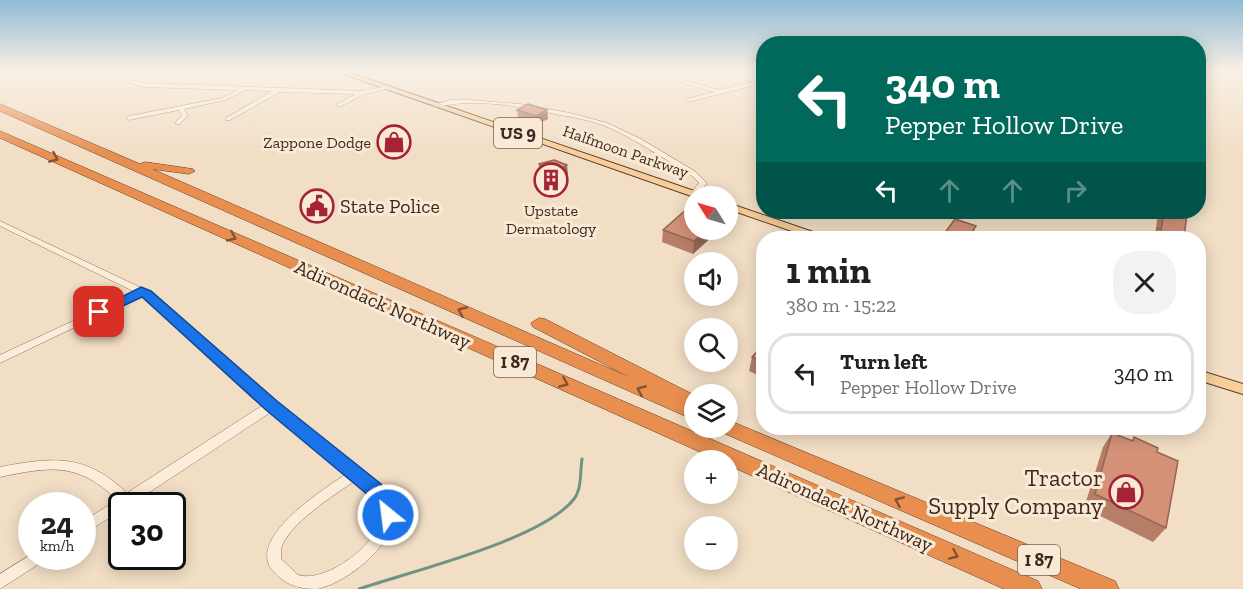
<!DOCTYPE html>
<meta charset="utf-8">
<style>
body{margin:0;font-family:"Zilla Slab",serif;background:#f2f2f2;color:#202124;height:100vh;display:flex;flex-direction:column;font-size:22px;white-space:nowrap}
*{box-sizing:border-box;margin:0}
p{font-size:20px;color:#757577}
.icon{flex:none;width:33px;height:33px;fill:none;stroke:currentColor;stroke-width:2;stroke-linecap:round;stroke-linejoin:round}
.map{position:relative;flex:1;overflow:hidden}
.side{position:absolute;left:756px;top:231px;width:450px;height:204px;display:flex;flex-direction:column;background:#fff;border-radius:24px;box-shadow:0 3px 15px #0003}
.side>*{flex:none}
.banner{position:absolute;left:756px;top:36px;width:450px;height:183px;border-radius:24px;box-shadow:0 3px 15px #0003;background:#00695c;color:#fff;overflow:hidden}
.needle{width:39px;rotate:307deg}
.buttons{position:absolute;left:684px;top:186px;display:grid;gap:12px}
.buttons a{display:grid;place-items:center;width:54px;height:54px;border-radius:50%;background:#fff;box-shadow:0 3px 15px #0003;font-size:30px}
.speed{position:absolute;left:18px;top:492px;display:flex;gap:12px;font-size:30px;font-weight:700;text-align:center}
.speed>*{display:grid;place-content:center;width:78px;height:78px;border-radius:50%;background:#fff;box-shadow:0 3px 15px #0003;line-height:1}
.speed small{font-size:15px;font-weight:400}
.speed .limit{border:3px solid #111;border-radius:9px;background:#fff;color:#111}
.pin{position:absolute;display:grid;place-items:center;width:51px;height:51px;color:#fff;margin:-26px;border-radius:12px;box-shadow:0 3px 9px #0006}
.me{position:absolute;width:66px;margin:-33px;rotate:331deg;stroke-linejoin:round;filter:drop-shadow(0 0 4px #0008)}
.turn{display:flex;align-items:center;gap:21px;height:126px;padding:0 30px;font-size:27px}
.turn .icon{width:78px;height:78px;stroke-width:2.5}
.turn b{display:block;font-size:42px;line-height:51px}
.lanes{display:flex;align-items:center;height:57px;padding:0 30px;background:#0003;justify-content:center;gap:30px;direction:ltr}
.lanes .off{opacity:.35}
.round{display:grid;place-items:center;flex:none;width:63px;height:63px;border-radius:24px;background:#f2f2f2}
.summary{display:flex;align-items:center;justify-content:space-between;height:102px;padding:0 30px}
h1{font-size:36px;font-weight:700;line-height:45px}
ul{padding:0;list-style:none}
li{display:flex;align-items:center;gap:18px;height:81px;margin:0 12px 9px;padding:0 18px;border:3px solid #e0e0e0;border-radius:24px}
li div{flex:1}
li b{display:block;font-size:22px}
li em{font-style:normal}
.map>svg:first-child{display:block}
</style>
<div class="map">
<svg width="1243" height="589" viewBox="0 0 1243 589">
<rect width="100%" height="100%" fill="#f2dec5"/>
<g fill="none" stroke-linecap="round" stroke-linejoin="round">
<path stroke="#6d9585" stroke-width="3" d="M359 589C411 571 542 540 574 499 582 489 580 471 582 459"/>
<g stroke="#906e59" stroke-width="1">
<path id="minor" d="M126 70H132L129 77 131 80 144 83 363 91 387 86 390 88 365 94 339 107 336 105 337 104 356 94 280 92 230 120H226V118L272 91 245 90 226 100 184 109 188 115 180 124 178 125 175 123 182 115 179 110 129 120 126 118 129 116 222 98 237 90 144 87 127 82 123 77Z
M637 70H646L719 90 764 79V83L688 102 685 100 686 99 714 92Z
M450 100H470L520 104 570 113 607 123 641 139 696 172 707 183 697 196H691L690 194 699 183C689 171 675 165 662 157 643 146 625 134 605 126 589 120 572 117 555 114 517 106 475 98 436 107L433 105Z
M0 221 150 292 275 403 374 482C383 490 392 501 393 513 395 546 346 583 317 589 302 589 289 586 279 577 275 573 269 568 268 562 259 530 324 489 346 474L271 412 130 505 122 506V510L82 535V522L117 500C78 461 49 467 0 477V467C53 457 85 453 127 493L263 405 142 295 0 363V355L135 292 0 226ZM355 481C365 488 380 499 381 513 382 542 326 584 298 575L281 559C281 556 281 553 281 549 287 525 335 494 355 481Z
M32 554V556H46L45 560 0 589V574Z"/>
</g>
<g stroke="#5e3d2d" stroke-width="2">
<path id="major" d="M332 70H342L703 194 705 196 694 197Z
M728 203 825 236 826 238H812L728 209Z
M1198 370 1243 384V394L1198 380Z"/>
</g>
<g stroke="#5e3d2d" stroke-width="1">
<path id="highway" d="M0 104 140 164 145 162 193 169 195 171 189 174 152 169 629 377 533 327 531 323 539 318 545 319 694 395V420L0 111Z
M0 131 1038 581 1042 589H1004L728 465V460H718L0 138Z
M728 420 1115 581 1119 589H1081L721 432 719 428H728Z"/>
</g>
<use href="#minor" fill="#fcedda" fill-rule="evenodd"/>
<use href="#major" fill="#f8ce9b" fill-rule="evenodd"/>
<use href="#highway" fill="#e88f4f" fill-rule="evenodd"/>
</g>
<path fill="#b67d67" d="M517 110H547L548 119 537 124 518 118Z
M539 164 568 174 548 186 540 173Z
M1162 212H1178L1184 238H1151L1156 230 1157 220Z
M663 230 717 232 693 254 662 242Z
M764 344V378L749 371 752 357Z
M1112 433 1131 441 1134 437 1157 452 1166 528 1153 542 1084 508 1103 447Z"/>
<path fill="#946654" d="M547 110 548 119 537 124 536 116Z
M567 165 568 174 548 186V177Z
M976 226 971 238H968Z
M707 230H717V232L693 254 694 241Z"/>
<path fill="#d49178" stroke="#946654" stroke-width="1.5" d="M528 104 547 110 536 116 517 110Z
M554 160 567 165 548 177 539 164Z
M688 208 694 211V230H707L694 241 663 230Z
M1164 212H1178L1187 214 1184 238H1155L1157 228 1161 230Z
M955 219 976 226 968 238H941Z
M764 344V363L752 357Z
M1112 433 1133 441 1134 437 1158 448 1157 452 1178 461 1166 528 1095 494Z"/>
<defs><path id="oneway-chevron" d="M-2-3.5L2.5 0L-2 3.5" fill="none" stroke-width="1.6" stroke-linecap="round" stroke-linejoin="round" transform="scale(1.5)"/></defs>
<g stroke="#835232">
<use href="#oneway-chevron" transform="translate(54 158) rotate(24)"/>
<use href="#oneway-chevron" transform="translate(232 237) rotate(24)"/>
<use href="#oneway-chevron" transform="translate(462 311) rotate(-156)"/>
<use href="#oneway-chevron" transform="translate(564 383) rotate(23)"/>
<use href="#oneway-chevron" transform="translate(641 390) rotate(-157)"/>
<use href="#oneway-chevron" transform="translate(899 501) rotate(-157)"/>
<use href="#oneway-chevron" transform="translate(954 555) rotate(24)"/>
</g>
<linearGradient id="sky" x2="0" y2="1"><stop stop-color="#8ebbd5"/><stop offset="0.46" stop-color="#f9f0e5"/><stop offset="1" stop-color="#f9f0e5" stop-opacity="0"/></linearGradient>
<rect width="1243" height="153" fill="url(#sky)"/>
<path fill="#1a73e8" stroke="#114b97" stroke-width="1.5" d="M141 287 151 291 277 401 381 484 397 515 394 521 388 523 381 521 368 495 266 410 142 297 104 315H94L92 312Z"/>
<defs>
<g id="shop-ring" transform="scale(1.725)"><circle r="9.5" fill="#f9ead6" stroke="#a52336" stroke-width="1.5"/><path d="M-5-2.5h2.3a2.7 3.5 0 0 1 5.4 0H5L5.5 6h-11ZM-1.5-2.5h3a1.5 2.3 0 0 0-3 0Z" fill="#a52336"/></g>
<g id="building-ring" transform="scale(1.725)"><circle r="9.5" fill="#f9ead6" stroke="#a52336" stroke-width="1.5"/><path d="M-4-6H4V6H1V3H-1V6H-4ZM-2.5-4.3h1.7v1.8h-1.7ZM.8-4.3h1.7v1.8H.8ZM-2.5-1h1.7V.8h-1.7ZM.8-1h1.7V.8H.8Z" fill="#a52336"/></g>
<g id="civic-ring" transform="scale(1.725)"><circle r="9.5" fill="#f9ead6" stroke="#a52336" stroke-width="1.5"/><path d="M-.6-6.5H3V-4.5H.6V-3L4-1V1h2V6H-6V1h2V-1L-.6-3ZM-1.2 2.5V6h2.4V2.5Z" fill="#a52336"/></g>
</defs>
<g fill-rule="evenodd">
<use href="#shop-ring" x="394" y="142"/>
<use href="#building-ring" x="551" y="180"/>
<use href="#civic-ring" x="317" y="206"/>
<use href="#shop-ring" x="1126" y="492"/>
</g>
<g text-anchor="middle" stroke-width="6" stroke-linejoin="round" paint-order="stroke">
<g font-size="16" fill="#3f291e" stroke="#f9ead6" text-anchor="end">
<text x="371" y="148">Zappone Dodge</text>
<text x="551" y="216" text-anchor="middle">Upstate<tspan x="551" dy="18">Dermatology</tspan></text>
</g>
<g font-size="16" fill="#3f291e" stroke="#f9ead6">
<text transform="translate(626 151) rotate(19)" y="6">Halfmoon Parkway</text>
</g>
<g fill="#f9ead6" stroke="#776355" stroke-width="1.5">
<rect x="494" y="118" width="48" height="30" rx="4.5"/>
<rect x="494" y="347" width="42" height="30" rx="4.5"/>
<rect x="1018" y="545" width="42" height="30" rx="4.5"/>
</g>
<g font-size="18" font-weight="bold" fill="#3f291e">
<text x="518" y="139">US 9</text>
<text x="515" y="368">I 87</text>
<text x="1039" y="566">I 87</text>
</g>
<g font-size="20" fill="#3f291e" stroke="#f9ead6" text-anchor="start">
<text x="340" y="213">State Police</text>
</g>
<g font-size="20" fill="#3f291e" stroke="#f9ead6">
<text transform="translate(383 304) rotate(24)" y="7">Adirondack Northway</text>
<text transform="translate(845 507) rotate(24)" y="7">Adirondack Northway</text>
</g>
<g font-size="24" fill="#3f291e" stroke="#f9ead6" text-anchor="end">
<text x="1103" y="486">Tractor<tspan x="1103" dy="28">Supply Company</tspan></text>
</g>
</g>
</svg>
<div class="buttons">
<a><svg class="needle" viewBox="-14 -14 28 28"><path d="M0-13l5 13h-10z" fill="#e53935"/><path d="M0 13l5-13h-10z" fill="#757577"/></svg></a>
<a><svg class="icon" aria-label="sound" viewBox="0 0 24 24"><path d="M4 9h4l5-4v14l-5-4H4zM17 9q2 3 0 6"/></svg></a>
<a><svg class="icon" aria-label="search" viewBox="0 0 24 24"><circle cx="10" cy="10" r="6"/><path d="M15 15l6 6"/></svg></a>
<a><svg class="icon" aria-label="layers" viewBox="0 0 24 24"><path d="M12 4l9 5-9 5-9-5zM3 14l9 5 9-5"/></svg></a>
<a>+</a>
<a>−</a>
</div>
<div class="speed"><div>24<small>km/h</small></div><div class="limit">30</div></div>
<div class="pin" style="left:99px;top:312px;background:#d93025"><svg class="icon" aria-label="arrive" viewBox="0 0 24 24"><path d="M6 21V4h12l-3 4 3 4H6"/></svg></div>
<svg class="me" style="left:388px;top:515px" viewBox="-20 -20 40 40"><circle r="17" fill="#1a73e8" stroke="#fff" stroke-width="3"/><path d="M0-11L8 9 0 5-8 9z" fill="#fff"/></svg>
<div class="banner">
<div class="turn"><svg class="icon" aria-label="left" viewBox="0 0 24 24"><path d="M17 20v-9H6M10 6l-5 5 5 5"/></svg><div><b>340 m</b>Pepper Hollow Drive</div></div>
<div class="lanes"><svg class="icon" aria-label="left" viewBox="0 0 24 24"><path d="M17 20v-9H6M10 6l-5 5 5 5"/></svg><svg class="icon off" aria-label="ahead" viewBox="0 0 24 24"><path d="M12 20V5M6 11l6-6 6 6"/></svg><svg class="icon off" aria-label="ahead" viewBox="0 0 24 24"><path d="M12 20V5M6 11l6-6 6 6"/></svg><svg class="icon off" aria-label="right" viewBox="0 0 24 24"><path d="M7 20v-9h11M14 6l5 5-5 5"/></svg></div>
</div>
<section class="side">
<div class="summary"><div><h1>1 min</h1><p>380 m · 15:22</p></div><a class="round"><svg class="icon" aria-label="close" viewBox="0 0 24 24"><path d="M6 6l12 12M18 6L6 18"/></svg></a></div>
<ul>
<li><svg class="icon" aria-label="left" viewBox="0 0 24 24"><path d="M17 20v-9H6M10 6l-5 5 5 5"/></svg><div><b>Turn left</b><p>Pepper Hollow Drive</p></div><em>340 m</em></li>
</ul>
</section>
</div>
